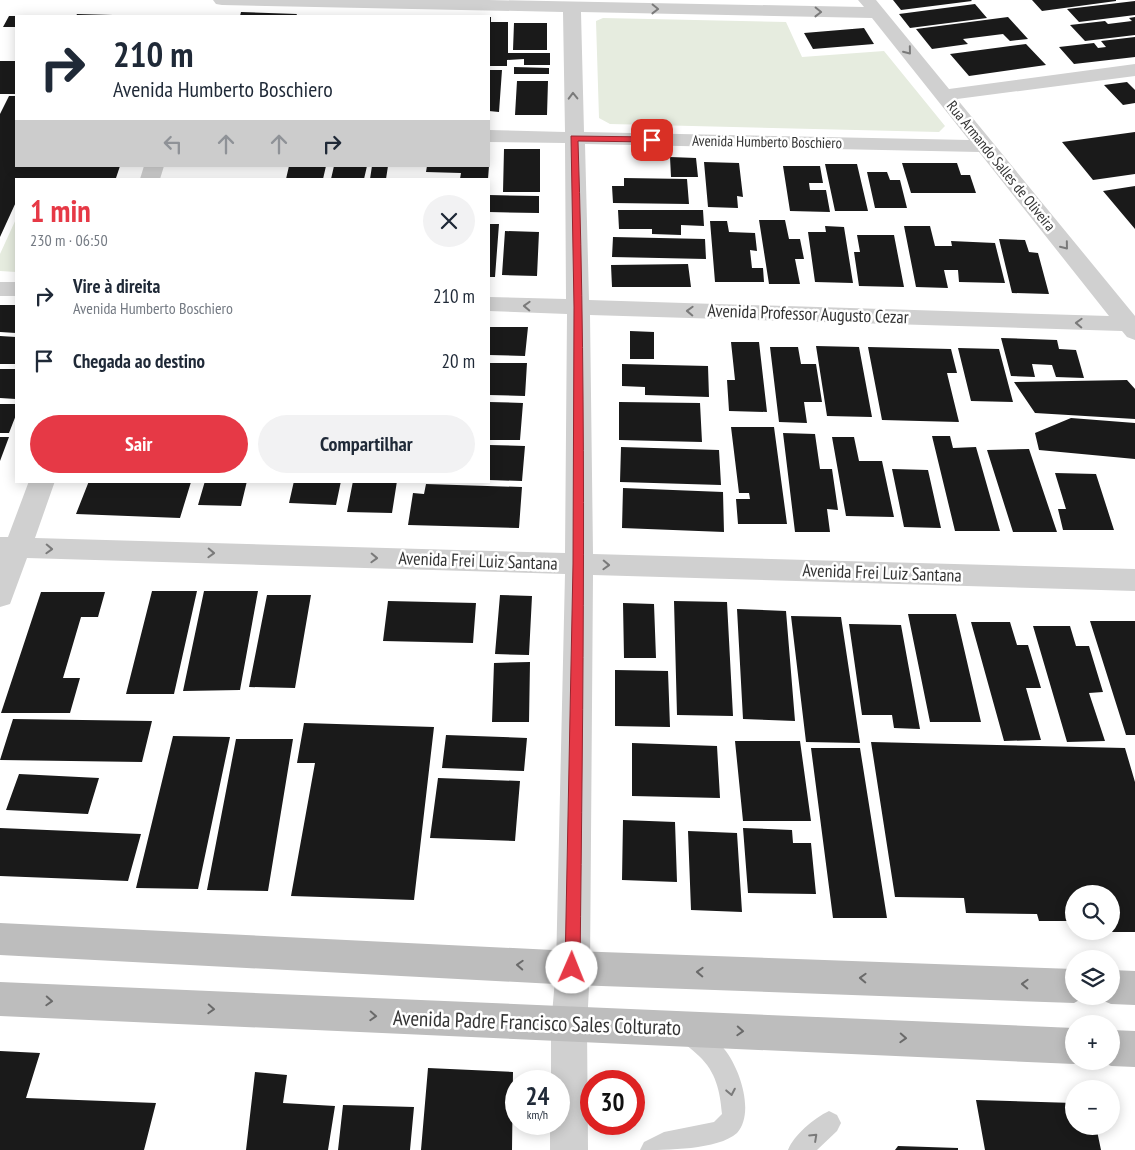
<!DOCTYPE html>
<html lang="pt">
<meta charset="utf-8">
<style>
body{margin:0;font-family:"PT Sans Narrow",sans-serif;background:#f2f2f3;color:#1f2937;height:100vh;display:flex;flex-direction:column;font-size:19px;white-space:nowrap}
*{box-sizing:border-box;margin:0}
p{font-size:16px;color:#747a83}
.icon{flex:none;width:28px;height:28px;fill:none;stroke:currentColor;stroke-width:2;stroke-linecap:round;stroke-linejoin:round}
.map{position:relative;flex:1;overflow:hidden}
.panel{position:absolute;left:15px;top:178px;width:475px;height:305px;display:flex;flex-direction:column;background:#fff;border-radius:0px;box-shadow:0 2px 12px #0003}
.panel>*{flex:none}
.hud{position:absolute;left:15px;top:15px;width:475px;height:152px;border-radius:0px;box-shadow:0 2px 12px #0003;background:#fff;color:#1f2937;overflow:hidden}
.buttons{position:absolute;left:1065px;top:885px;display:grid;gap:10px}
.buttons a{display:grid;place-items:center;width:55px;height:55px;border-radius:50%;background:#fff;box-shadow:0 2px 12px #0003;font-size:25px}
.speed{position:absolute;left:505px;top:1070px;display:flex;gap:10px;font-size:25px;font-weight:700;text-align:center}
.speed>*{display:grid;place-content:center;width:65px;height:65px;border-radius:50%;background:#fff;box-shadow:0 2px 12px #0003;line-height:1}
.speed small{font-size:12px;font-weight:400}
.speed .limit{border:8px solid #d22;background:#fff;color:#111}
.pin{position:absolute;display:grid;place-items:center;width:42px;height:42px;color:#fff;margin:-21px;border-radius:10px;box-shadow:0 2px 8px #0006}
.me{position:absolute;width:55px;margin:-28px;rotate:1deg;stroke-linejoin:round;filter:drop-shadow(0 0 4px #0008)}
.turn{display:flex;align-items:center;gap:18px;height:105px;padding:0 15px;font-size:22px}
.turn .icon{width:65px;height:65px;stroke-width:2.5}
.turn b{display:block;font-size:35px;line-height:42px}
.lanes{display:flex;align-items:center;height:48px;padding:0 15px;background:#0003;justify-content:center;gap:25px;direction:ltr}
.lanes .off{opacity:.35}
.round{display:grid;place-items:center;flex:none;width:52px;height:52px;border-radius:26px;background:#f2f2f3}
.overview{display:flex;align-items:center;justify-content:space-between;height:85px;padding:0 15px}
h1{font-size:30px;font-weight:600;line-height:38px;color:#e63946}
.action{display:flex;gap:10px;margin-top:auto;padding:10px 15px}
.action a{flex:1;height:58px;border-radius:30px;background:#e63946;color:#fff;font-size:20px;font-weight:600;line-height:58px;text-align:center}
.action a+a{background:#f2f2f3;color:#1f2937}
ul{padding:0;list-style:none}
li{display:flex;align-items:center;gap:15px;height:65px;padding:0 15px}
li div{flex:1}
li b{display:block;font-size:19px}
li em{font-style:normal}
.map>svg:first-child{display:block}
</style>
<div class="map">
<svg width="1135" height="1150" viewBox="0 0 1135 1150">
<rect width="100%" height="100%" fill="#fff"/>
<path fill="#e6ecdf" d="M603 18 786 22 802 57 884 51 945 126 939 132 610 124 599 118 596 21Z
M16 219V272L0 271V254Z"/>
<path fill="#1a1a1a" d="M893 0H971L972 1 901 10Z
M1032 0H1116V1L1042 11Z
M1135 1V15L1079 22 1067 9Z
M975 4 987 18 910 28 899 14Z
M241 12 297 14 296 16H240Z
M77 14 113 15V16H76Z
M9 16H16V27H3Z
M489 17H491V22H508V53H550V65H524V59L507 60V66H489Z
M1008 17 1028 39 1010 41 1003 34 963 39 968 44 932 49 916 29Z
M1135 17V35L1085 41 1070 25 1105 21 1108 24 1132 21 1129 18Z
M514 23H547V50H513Z
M864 28 874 44 813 49 804 33Z
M1135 37V57L1074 64 1059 47 1094 43 1098 48 1106 47 1101 41Z
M1026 44 1046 65 969 76 950 54Z
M0 61H16V94H0Z
M514 67 549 68V74H514Z
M489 70H502L499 112 489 111Z
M517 81H548L547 115H515Z
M1127 82 1135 90V103L1123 105 1104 85Z
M9 96H16V166H120L116 178 16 179V202L0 237V114Z
M1135 132V174L1093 180 1062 142Z
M504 149H540V192H503Z
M670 157 696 158 698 177H671Z
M704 162 739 163 743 197 737 196 738 208 708 207Z
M902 163H957L961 175H970L976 193H911Z
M825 164H857L868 211H835Z
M289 166H326L323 179H286Z
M334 166H367L364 179H331Z
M372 166H388L386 179H370Z
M427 166H489L488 179H460L461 173 426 172Z
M783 166H820L823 183H809L810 190H826L830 212 790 211Z
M867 172H887L890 180H900L907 208H875Z
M624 178 687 179 689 204 613 203 612 186H624Z
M1135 186V229L1103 191Z
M489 195 539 196V213L489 212Z
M618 210H703L704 226 681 225V235L652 234V229H619Z
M759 220H785L789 239H800L804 259H795L800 284H769Z
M710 221H727L729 232 755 233 757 251 750 250 752 268H763L764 282H715Z
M489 224H499L495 277H489Z
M825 226 844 227 853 283 815 282 808 232H826Z
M904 226H930L935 246H952L951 241 995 243 1005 283 959 282 958 270H944L948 288 916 287Z
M505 231 539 232 537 276 502 275Z
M857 235H894L904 287 859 286 854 252H860Z
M613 237 705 239 706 259 612 257Z
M999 239 1025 240 1029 252 1038 253 1049 294 1012 293Z
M688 264 691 287H612L611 265Z
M0 305H16V333L0 332Z
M489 327H528L525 356 489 355Z
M630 331 654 332V359H630Z
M0 336 16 337V364H0Z
M1001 338 1057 340 1059 349 1076 350 1084 378 1056 377 1052 365 1032 364 1035 377 1011 376Z
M731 342H759L767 412 729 411 727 380H735Z
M816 346 859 347 872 417 827 416Z
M770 347H798L801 364H816L822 402H804L807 423 779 422Z
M868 347 951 349 957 373H947L959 422 882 420Z
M958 348 999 349 1013 402 971 401Z
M489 363H527L525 396 489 395Z
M622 364 708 366 709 397 645 395V387L622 386Z
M0 369H16V399L0 398Z
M1127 380 1135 389V419L1035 413 1014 382Z
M489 402 523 403 520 440H489Z
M619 402 700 403 702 442 619 440Z
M0 404H16V415L9 433H0Z
M1071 418 1135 423V459L1039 450 1035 433Z
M731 427H774L787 524H738L736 499H750L749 493H739Z
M783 433 815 434 820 469H832L838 510 827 509 830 532H795Z
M932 436H950L953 448 976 447 1000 531H955Z
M0 437H9L0 461Z
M832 437H854L859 461H882L894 517 846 516Z
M489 445 525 446 522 481 489 480Z
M621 447 719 450 721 485 620 482Z
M1029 449 1057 532H1013L987 450Z
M892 469 928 470 941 528 904 527Z
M1055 473 1096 474 1114 530H1063L1058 509H1066Z
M89 481H169L191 482 180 518 76 514Z
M205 481H247L241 506 198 505Z
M294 481H341L336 505 289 503Z
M353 481H397L392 513 347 512Z
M426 484 522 487 519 528 408 525 413 493 424 494Z
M623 488 723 492 724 532 622 528Z
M152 591H197L174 694H126Z
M204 591H258L240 690 183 691Z
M41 592H105L98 617H81L63 678H80L70 713H1Z
M267 595H311L295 688 249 687Z
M500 595 532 596 529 655 495 654Z
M388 601 476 603 473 643 383 641Z
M674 601 727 602 733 716 677 715Z
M623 603 654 604 656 658H624Z
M737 609 786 611 795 721 743 719Z
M908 614H956L981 722H930Z
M791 616 841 617 860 743 806 742Z
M1090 621H1135V735H1126Z
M971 622H1010L1017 645H1028L1041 688H1026L1041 740 1004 741Z
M849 624 901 625 920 729 894 728 892 715H862Z
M1033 626H1070L1076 646H1089L1103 692 1089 693 1105 741 1067 742Z
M530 662 529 722H492L494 663Z
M615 670 668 671 670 727 615 726Z
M13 719 152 721 142 762 0 760Z
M304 723 434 727 414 900 291 896 315 763H297Z
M446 735 527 738 524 771 442 768Z
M173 736 230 737 198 889 136 888Z
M236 739H293L268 891 207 890Z
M735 741H800L811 821H743Z
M871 742 1125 748 1135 782V932H1112L1111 894H1074V921H1039L1037 914 966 913 964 898 895 897Z
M632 743 717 746 720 798 632 796Z
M811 748H860L887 918H833Z
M19 774 99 778 88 814 6 810Z
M438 778 520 781 515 841 430 838Z
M623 820 675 822 677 882 622 880Z
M0 828 141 834 128 881 0 876Z
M743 828 792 830 793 843H811L816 894 748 893Z
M688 831 737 833 742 912 691 910Z
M0 1051 40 1053 26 1098 156 1103 144 1150H0Z
M428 1068 513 1072 512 1150H421Z
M255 1072 287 1075 283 1103 335 1106 328 1150H246Z
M976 1100 1074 1103V1126H1096L1101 1150H985Z
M343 1105 414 1107 410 1150H338Z
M898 1146 958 1148V1150H895Z"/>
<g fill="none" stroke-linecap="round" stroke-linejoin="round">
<path fill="#d0d0d0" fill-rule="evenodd" d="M689 1022C703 1027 716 1039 725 1050 740 1069 755 1113 737 1133 718 1150 666 1150 640 1150L644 1142 664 1132 714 1122 722 1114C720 1091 716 1072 699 1056 691 1048 682 1044 678 1033L681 1025Z
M829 1111 837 1115 841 1123 837 1131 817 1150H788C794 1135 814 1118 829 1111Z"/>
<path fill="#d0d0d0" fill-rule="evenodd" d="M213 0H488L864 7 858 0H876L949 89 1135 64V76L957 99 1135 316V340L1127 337 1122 331 590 315 593 554 1135 569V591L593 575 590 968 587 1026 588 1150H550V1124H559V1081H551V1026L556 968 565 574 27 558 10 604 0 607V537H8L29 481H55L35 538 565 553 567 314 489 311V297L566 299 565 143 489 142V130L565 132 563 12 222 5 216 4ZM581 12 872 18 969 140 584 132ZM585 144 979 152 1109 316 589 300Z
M144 166H164L160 179H140Z
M0 282H16V296H0Z"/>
<path fill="#bdbdbd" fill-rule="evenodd" d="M0 923 573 951 1074 969V996H1087L1074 1003 573 985 0 955Z
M1111 970 1135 971V1005L1111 1004 1099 999 1098 996H1111Z
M0 982 1074 1028V1061H1080L1074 1064 0 1016Z
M1111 1030 1135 1031V1067L1111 1066 1100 1061H1111Z"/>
</g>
<defs><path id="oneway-chevron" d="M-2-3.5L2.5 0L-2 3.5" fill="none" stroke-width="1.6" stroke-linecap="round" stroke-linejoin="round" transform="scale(1.25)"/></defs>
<g stroke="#7a7a7a">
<use href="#oneway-chevron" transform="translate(655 9) rotate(1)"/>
<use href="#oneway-chevron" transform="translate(818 12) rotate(1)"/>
<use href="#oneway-chevron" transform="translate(908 51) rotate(51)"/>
<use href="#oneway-chevron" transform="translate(573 96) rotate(-91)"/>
<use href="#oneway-chevron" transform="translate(1065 246) rotate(51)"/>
<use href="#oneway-chevron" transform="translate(527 306) rotate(-178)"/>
<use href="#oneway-chevron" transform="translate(690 311) rotate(-178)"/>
<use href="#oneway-chevron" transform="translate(1079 323) rotate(-178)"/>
<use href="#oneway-chevron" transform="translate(49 549) rotate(2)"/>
<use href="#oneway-chevron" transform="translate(211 553) rotate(2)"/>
<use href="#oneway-chevron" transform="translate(374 558) rotate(2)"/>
<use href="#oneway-chevron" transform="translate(606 565) rotate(2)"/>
<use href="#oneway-chevron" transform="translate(731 1092) rotate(79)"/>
<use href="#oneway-chevron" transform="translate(814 1137) rotate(-43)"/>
</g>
<g stroke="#6a6a6a">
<use href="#oneway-chevron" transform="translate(520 965) rotate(-177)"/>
<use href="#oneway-chevron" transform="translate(700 972) rotate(-178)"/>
<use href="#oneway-chevron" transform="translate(863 978) rotate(-178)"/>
<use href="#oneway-chevron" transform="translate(1025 984) rotate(-178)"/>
<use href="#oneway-chevron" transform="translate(49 1001) rotate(3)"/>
<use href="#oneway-chevron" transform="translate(211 1009) rotate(3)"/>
<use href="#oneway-chevron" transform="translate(373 1016) rotate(3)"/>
<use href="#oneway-chevron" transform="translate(740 1031) rotate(3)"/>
<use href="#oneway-chevron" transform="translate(903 1038) rotate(3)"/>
</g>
<path fill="#e63946" stroke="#96252e" d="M571 136 652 137 656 140 652 142 578 141C587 416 583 692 580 968L578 973 572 975 567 973 565 968 573 564 574 307Z"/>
<g text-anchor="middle" stroke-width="5" stroke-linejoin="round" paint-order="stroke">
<g font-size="15" fill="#333" stroke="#fff">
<text transform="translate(767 142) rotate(1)" y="5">Avenida Humberto Boschiero</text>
<text transform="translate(1001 166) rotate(51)" y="5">Rua Armando Salles de Oliveira</text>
</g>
<g font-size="18" fill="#333" stroke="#fff">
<text transform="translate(808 314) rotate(2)" y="6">Avenida Professor Augusto Cezar</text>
<text transform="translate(478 561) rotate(2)" y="6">Avenida Frei Luiz Santana</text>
<text transform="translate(882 573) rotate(2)" y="6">Avenida Frei Luiz Santana</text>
</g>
<g font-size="21" fill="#333" stroke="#fff">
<text transform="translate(537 1023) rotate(2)" y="7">Avenida Padre Francisco Sales Colturato</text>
</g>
</g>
</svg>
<div class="buttons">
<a><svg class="icon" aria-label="search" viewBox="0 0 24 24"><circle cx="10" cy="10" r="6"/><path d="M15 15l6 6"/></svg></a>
<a><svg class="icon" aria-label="layers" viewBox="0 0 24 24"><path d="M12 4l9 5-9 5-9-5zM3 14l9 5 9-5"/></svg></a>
<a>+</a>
<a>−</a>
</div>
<div class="speed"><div>24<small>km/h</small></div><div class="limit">30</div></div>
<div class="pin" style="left:652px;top:140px;background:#d93025"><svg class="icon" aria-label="arrive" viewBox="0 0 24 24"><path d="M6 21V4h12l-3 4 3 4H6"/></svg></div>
<svg class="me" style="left:572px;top:968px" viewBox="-20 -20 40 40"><circle r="19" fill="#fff"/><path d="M0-13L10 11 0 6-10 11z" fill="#e63946"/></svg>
<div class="hud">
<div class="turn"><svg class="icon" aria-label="right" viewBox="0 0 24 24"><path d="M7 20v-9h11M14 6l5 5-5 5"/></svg><div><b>210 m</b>Avenida Humberto Boschiero</div></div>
<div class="lanes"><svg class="icon off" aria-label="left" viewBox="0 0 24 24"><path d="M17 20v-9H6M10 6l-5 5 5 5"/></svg><svg class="icon off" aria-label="ahead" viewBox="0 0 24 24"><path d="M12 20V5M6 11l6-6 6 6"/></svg><svg class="icon off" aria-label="ahead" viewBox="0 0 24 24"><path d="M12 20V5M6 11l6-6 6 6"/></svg><svg class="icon" aria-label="right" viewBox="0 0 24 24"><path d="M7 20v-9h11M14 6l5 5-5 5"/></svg></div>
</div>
<section class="panel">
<div class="overview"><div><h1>1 min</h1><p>230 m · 06:50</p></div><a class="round"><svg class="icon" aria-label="close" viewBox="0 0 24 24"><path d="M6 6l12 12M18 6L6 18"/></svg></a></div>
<ul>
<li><svg class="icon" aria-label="right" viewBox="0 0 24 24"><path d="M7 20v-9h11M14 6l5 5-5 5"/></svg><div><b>Vire à direita</b><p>Avenida Humberto Boschiero</p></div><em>210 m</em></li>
<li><svg class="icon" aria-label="arrive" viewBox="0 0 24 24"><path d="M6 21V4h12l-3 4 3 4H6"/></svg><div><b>Chegada ao destino</b></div><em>20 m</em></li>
</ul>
<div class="action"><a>Sair</a><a>Compartilhar</a></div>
</section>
</div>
